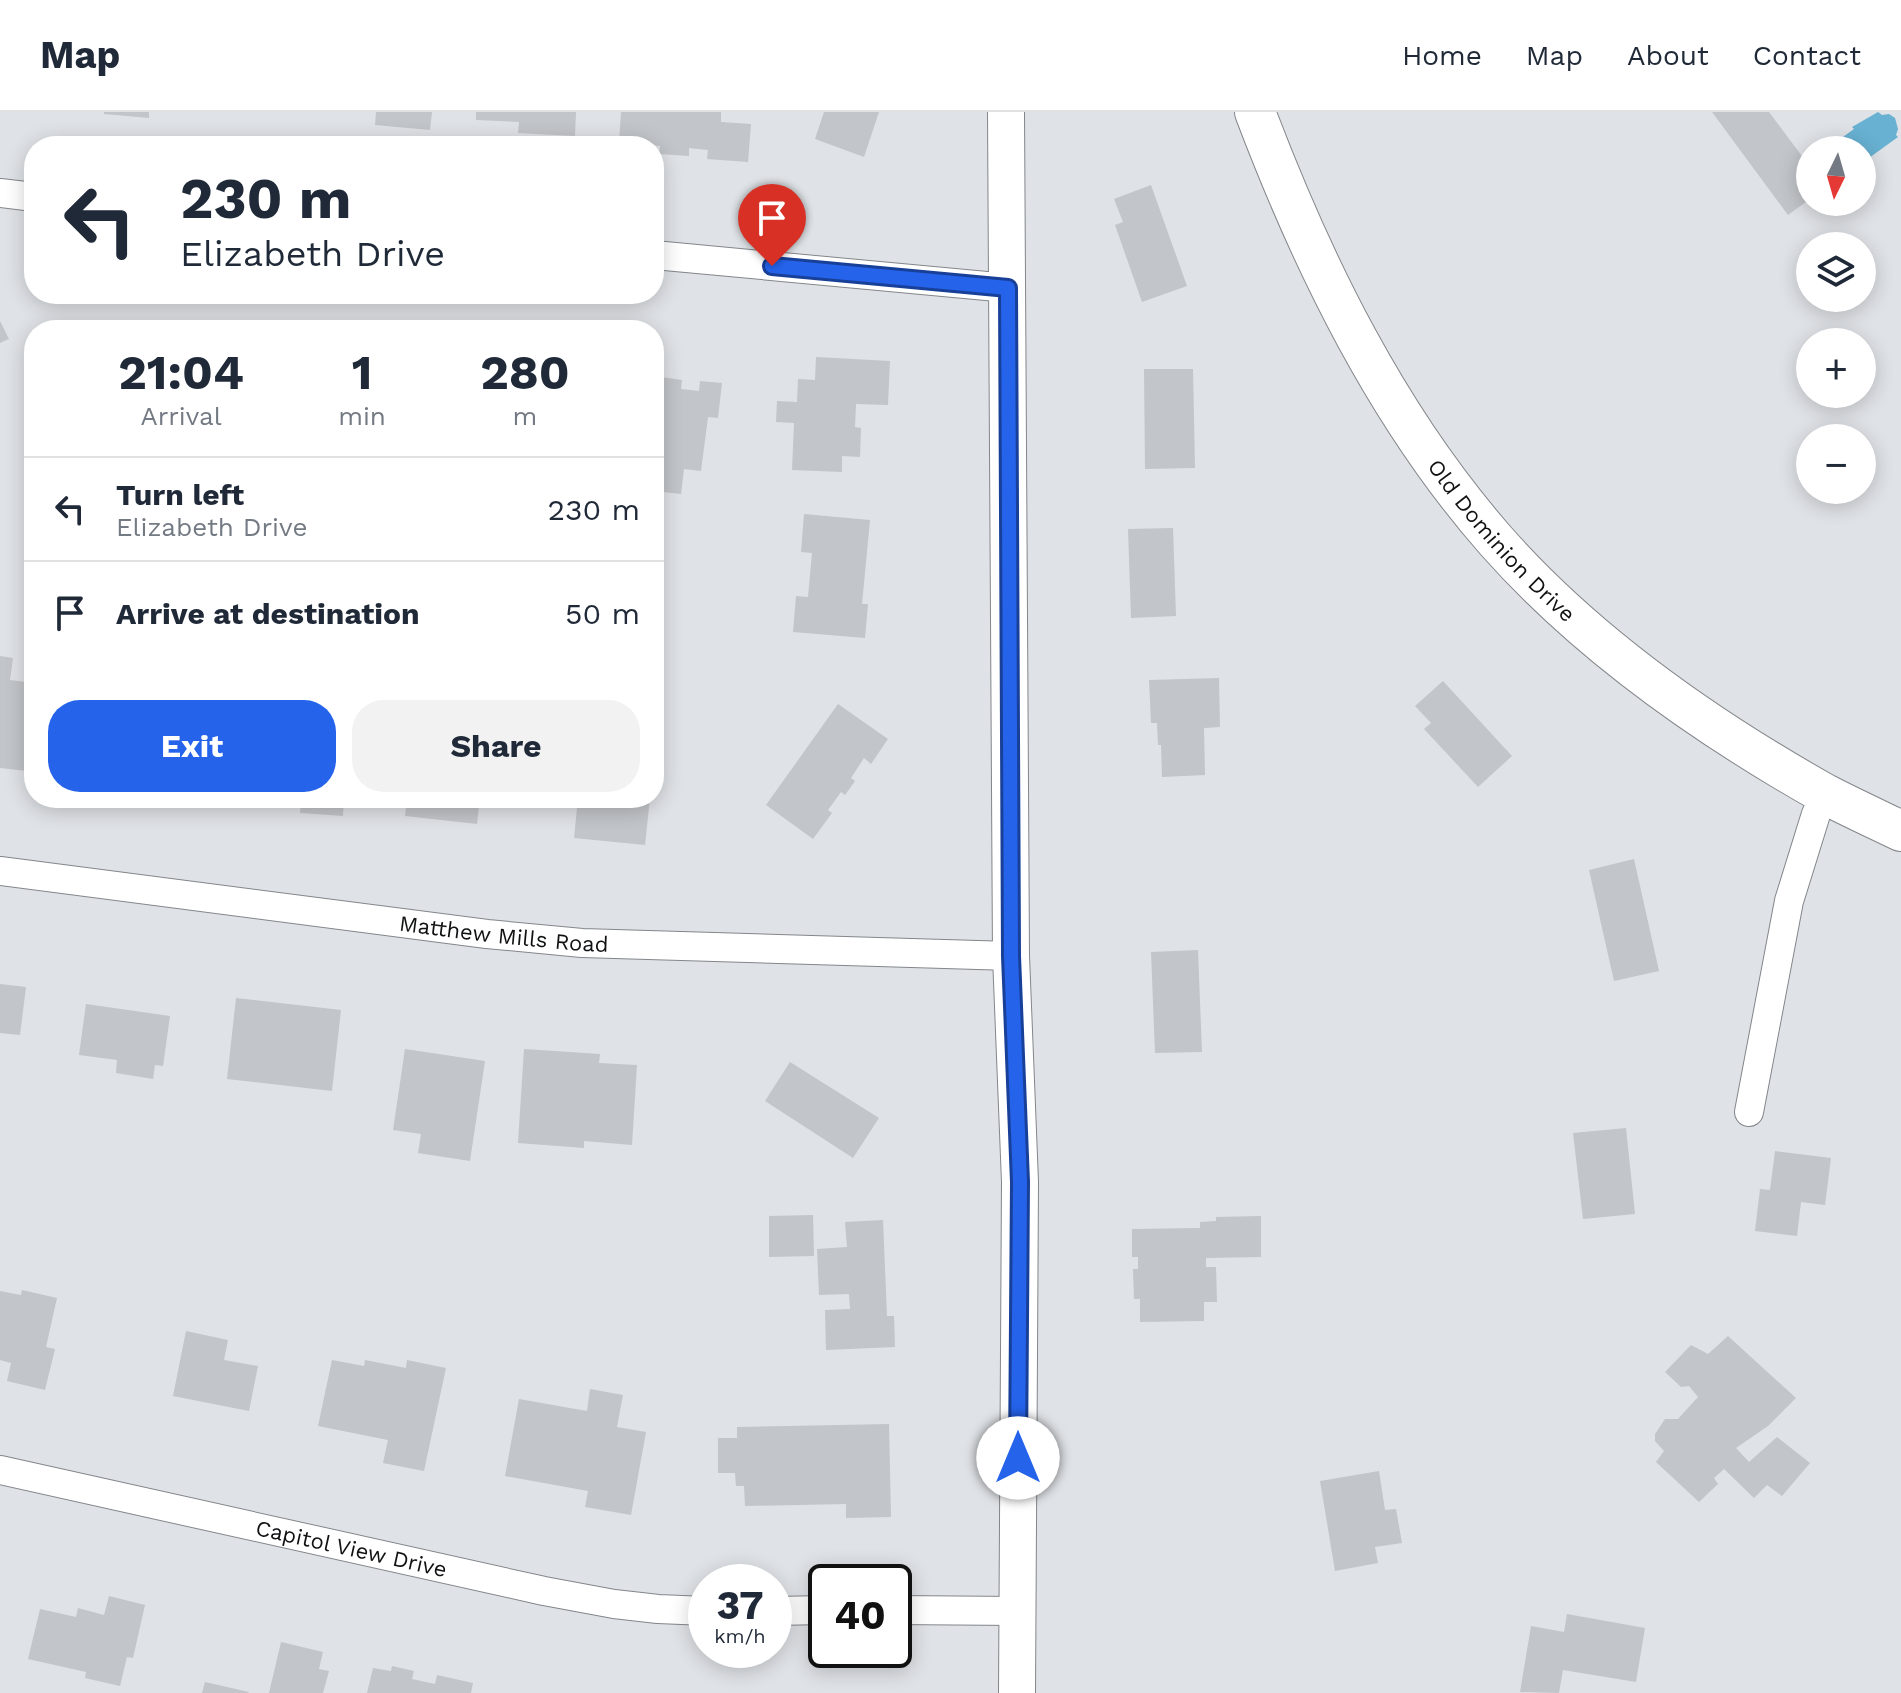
<!DOCTYPE html>
<meta charset="utf-8">
<style>
body{margin:0;font-family:"Work Sans",sans-serif;background:#f2f2f3;color:#1f2937;height:100vh;display:flex;flex-direction:column;font-size:30px;white-space:nowrap}
*{box-sizing:border-box;margin:0}
p{font-size:26px;color:#747a83}
.icon{flex:none;width:44px;height:44px;fill:none;stroke:currentColor;stroke-width:2;stroke-linecap:round;stroke-linejoin:round}
.map{position:relative;flex:1;overflow:hidden}
.side{position:absolute;left:24px;top:208px;width:640px;height:488px;display:flex;flex-direction:column;background:#fff;border-radius:32px;box-shadow:0 4px 20px #0003}
.side>*{flex:none}
.banner{position:absolute;left:24px;top:24px;width:640px;height:168px;border-radius:32px;box-shadow:0 4px 20px #0003;background:#fff;color:#1f2937;overflow:hidden}
.needle{width:52px;rotate:185deg}
.tools{position:absolute;left:1796px;top:24px;display:grid;gap:16px}
.tools a{display:grid;place-items:center;width:80px;height:80px;border-radius:50%;background:#fff;box-shadow:0 4px 20px #0003;font-size:40px}
.speed{position:absolute;left:688px;top:1452px;display:flex;gap:16px;font-size:40px;font-weight:700;text-align:center}
.speed>*{display:grid;place-content:center;width:104px;height:104px;border-radius:50%;background:#fff;box-shadow:0 4px 20px #0003;line-height:1}
.speed small{font-size:20px;font-weight:400}
.speed .limit{border:4px solid #111;border-radius:12px;background:#fff;color:#111}
.pin{position:absolute;display:grid;place-items:center;width:68px;height:68px;color:#fff;margin:-82px -34px;border-radius:50% 50% 50% 0;rotate:-45deg;box-shadow:0 0 8px #0007}
.pin .icon{rotate:45deg}
.me{position:absolute;width:88px;margin:-44px;rotate:0deg;stroke-linejoin:round;filter:drop-shadow(0 0 6px #0008)}
.turn{display:flex;align-items:center;gap:28px;height:168px;padding:0 24px;font-size:36px}
.turn .icon{width:104px;height:104px;stroke-width:2.5}
.turn b{display:block;font-size:56px;line-height:68px}
.eta{display:flex;justify-content:space-evenly;align-items:center;height:136px;text-align:center}
.eta b{font-size:48px;font-weight:700;line-height:56px}
.action{display:flex;gap:16px;margin-top:auto;padding:16px 24px}
.action a{flex:1;height:92px;border-radius:32px;background:#2563eb;color:#fff;font-size:32px;font-weight:700;line-height:92px;text-align:center}
.action a+a{background:#f2f2f3;color:#1f2937}
ul{padding:0;list-style:none}
li{display:flex;align-items:center;gap:24px;height:104px;padding:0 24px;border-top:2px solid #e0e1e3}
li div{flex:1}
li b{display:block;font-size:30px}
li em{font-style:normal}
header{display:flex;align-items:center;gap:48px;box-sizing:border-box;height:112px;padding:0 40px;background:#fff;border-bottom:2px solid #e0e1e3}
header strong{font-size:38px}
nav{display:flex;gap:44px;margin-inline-start:auto;font-size:28px}
.map>svg:first-child{display:block}
</style>
<header>
<strong>Map</strong>
<nav><a>Home</a><a>Map</a><a>About</a><a>Contact</a></nav>
</header>
<div class="map">
<svg width="1901" height="1581" viewBox="0 0 1901 1581">
<rect width="100%" height="100%" fill="#dfe2e6"/>
<path fill="#68b1d2" d="M1878 0 1882 3 1889 2 1895 6 1898 17 1896 23 1898 25 1862 51V38H1840L1843 30 1840 27 1854 17 1852 15Z"/>
<path fill="#c2c5c9" d="M104 0H149V6L104 2Z
M376 0H432L430 18 375 13Z
M476 0H576L575 24 518 21 519 10 476 8Z
M621 0H721V10L751 12 748 50 707 47 708 38 689 36V44L659 42 660 34 619 31Z
M824 0H879L864 45 815 27Z
M1712 0H1769L1810 55V87L1788 103Z
M1151 73 1187 174 1142 190 1115 113 1123 110 1114 87Z
M0 209 9 227 0 231Z
M98 209 162 215V218H98Z
M816 245 890 249 888 293 856 292 855 315 861 316 860 345 842 344V360L792 358 794 311 776 310 777 289 797 290 798 267 815 268Z
M1144 257H1193L1195 356 1145 357Z
M654 264 682 268 681 277 699 279 700 269 722 271 718 306 708 305 701 359 684 357 681 382 654 379Z
M804 402 870 408 862 492H868L865 526 793 520 796 484 808 485 812 441 801 440Z
M1173 416 1176 504 1131 506 1128 417Z
M0 544 13 546 10 568 34 571V650L28 649 27 659 0 656Z
M1219 566 1220 615 1204 616 1205 663 1162 665 1161 633H1158L1157 611H1151L1149 568Z
M1443 569 1512 644 1478 675 1424 617 1431 611 1415 594Z
M838 592 888 627 871 652 864 646 851 666 855 669 845 683 841 680 828 698 832 701 813 727 766 693Z
M301 686H344L343 704 300 701Z
M407 686H480L477 712 405 704Z
M578 686H650L645 733 574 726Z
M1634 747 1659 859 1614 869 1589 758Z
M1198 838 1202 940 1155 941 1151 840Z
M0 872 26 875 20 923 0 921Z
M236 886 341 898 332 979 227 967Z
M86 892 170 904 163 954 155 953 153 967 116 961 117 948 79 943Z
M405 937 485 949 470 1049 418 1041 421 1022 393 1018Z
M524 937 600 942 599 951 637 953 632 1033 584 1029V1036L518 1031Z
M790 950 879 1006 853 1046 765 989Z
M1626 1016 1635 1102 1583 1107 1573 1021Z
M1775 1039 1831 1046 1825 1093 1801 1090 1797 1124 1755 1119 1760 1077 1770 1078Z
M813 1103 814 1144 769 1145V1104Z
M1261 1104V1145L1206 1146V1155H1216L1217 1190H1204V1209L1140 1210V1187H1134L1133 1157H1138V1145H1132V1117L1200 1116V1110L1216 1109V1105Z
M883 1108 887 1204H894L895 1235 826 1238 825 1198 850 1197 849 1182 819 1183 817 1137 847 1135 845 1110Z
M22 1178 57 1186 46 1235 55 1237 45 1278 7 1269 11 1251 0 1248V1179L21 1183Z
M186 1219 228 1228 224 1248 258 1254 249 1299 173 1284Z
M1728 1224 1796 1286 1768 1314 1736 1336 1749 1350 1777 1325 1810 1351 1782 1384 1767 1373 1754 1386 1724 1357 1714 1366 1718 1372 1699 1390 1656 1350 1664 1339 1655 1329V1322L1665 1307H1678L1698 1285 1689 1274 1681 1275 1665 1260 1691 1233 1708 1242Z
M332 1248 364 1254 365 1248 406 1256 407 1248 446 1256 424 1359 383 1351 388 1328 318 1314Z
M590 1277 623 1283 617 1315 646 1320 631 1403 585 1395 588 1379 505 1364 519 1287 587 1299Z
M889 1312 891 1405 846 1406V1392L745 1394 744 1374H736L735 1361H718V1326H737V1315Z
M1379 1359 1385 1398 1396 1397 1402 1431 1375 1435 1378 1451 1335 1459 1320 1369Z
M109 1484 145 1493 133 1546 127 1545 120 1574 85 1566 86 1560 28 1547 40 1497 76 1505 78 1496 104 1503Z
M1567 1502 1645 1516 1636 1570 1563 1558 1559 1581 1520 1580 1531 1514 1564 1520Z
M281 1530 323 1540 319 1557 329 1559 323 1581H269Z
M392 1554 414 1559 412 1567 435 1572 437 1563 473 1571 471 1581H367L373 1556 391 1559Z
M205 1570 249 1580 248 1581H202Z"/>
<g fill="none" stroke-linecap="round" stroke-linejoin="round">
<g stroke="#83868a" stroke-width="30">
<g id="minor">
<path d="M0 81 34 85"/>
<path d="M654 143 1008 176"/>
<path id="s1" d="M0 759 487 822 582 831 1011 844"/>
<path d="M1749 1000 1789 789 1816 702 1827 683"/>
<path id="s2" d="M0 1358 544 1479 614 1492 658 1497 706 1499"/>
<path d="M894 1498 1017 1499"/>
<path d="M774 1499 826 1498"/>
</g>
</g>
<g stroke="#83868a" stroke-width="38">
<path id="tertiary" d="M1006 0 1011 844 1020 1070 1017 1581"/>
</g>
<g stroke="#83868a" stroke-width="42">
<g id="secondary">
<path id="s3" d="M1255 0C1313 153 1387 305 1496 429 1587 532 1706 615 1825 682 1850 695 1876 707 1901 719"/>
</g>
</g>
<use href="#minor" stroke="#fff" stroke-width="28"/>
<use href="#tertiary" stroke="#fff" stroke-width="36"/>
<use href="#secondary" stroke="#fff" stroke-width="40"/>
</g>
<g fill="none" stroke-linecap="round" stroke-linejoin="round">
<g stroke="#184099" stroke-width="20">
<path id="route" d="M772 154 1008 176 1011 844 1020 1070 1018 1346"/>
</g>
<use href="#route" stroke="#2563eb" stroke-width="14"/>
</g>
<g text-anchor="middle" stroke-width="8" stroke-linejoin="round" paint-order="stroke">
<g font-size="22" fill="#101112" stroke="#eceff3">
<text dy="8" stroke="none"><textPath href="#s3" startOffset="498">Old Dominion Drive</textPath></text>
<text dy="8" stroke="none"><textPath href="#s1" startOffset="508">Matthew Mills Road</textPath></text>
<text dy="8" stroke="none"><textPath href="#s2" startOffset="360">Capitol View Drive</textPath></text>
</g>
</g>
</svg>
<div class="tools">
<a><svg class="needle" viewBox="-14 -14 28 28"><path d="M0-13l5 13h-10z" fill="#e53935"/><path d="M0 13l5-13h-10z" fill="#747a83"/></svg></a>
<a><svg class="icon" aria-label="layers" viewBox="0 0 24 24"><path d="M12 4l9 5-9 5-9-5zM3 14l9 5 9-5"/></svg></a>
<a>+</a>
<a>−</a>
</div>
<div class="speed"><div>37<small>km/h</small></div><div class="limit">40</div></div>
<div class="pin" style="left:772px;top:154px;background:#d93025"><svg class="icon" aria-label="arrive" viewBox="0 0 24 24"><path d="M6 21V4h12l-3 4 3 4H6"/></svg></div>
<svg class="me" style="left:1018px;top:1346px" viewBox="-20 -20 40 40"><circle r="19" fill="#fff"/><path d="M0-13L10 11 0 6-10 11z" fill="#2563eb"/></svg>
<div class="banner">
<div class="turn"><svg class="icon" aria-label="left" viewBox="0 0 24 24"><path d="M17 20v-9H6M10 6l-5 5 5 5"/></svg><div><b>230 m</b>Elizabeth Drive</div></div>
</div>
<section class="side">
<div class="eta">
<div><b>21:04</b><p>Arrival</p></div>
<div><b>1</b><p>min</p></div>
<div><b>280</b><p>m</p></div>
</div>
<ul>
<li><svg class="icon" aria-label="left" viewBox="0 0 24 24"><path d="M17 20v-9H6M10 6l-5 5 5 5"/></svg><div><b>Turn left</b><p>Elizabeth Drive</p></div><em>230 m</em></li>
<li><svg class="icon" aria-label="arrive" viewBox="0 0 24 24"><path d="M6 21V4h12l-3 4 3 4H6"/></svg><div><b>Arrive at destination</b></div><em>50 m</em></li>
</ul>
<div class="action"><a>Exit</a><a>Share</a></div>
</section>
</div>
